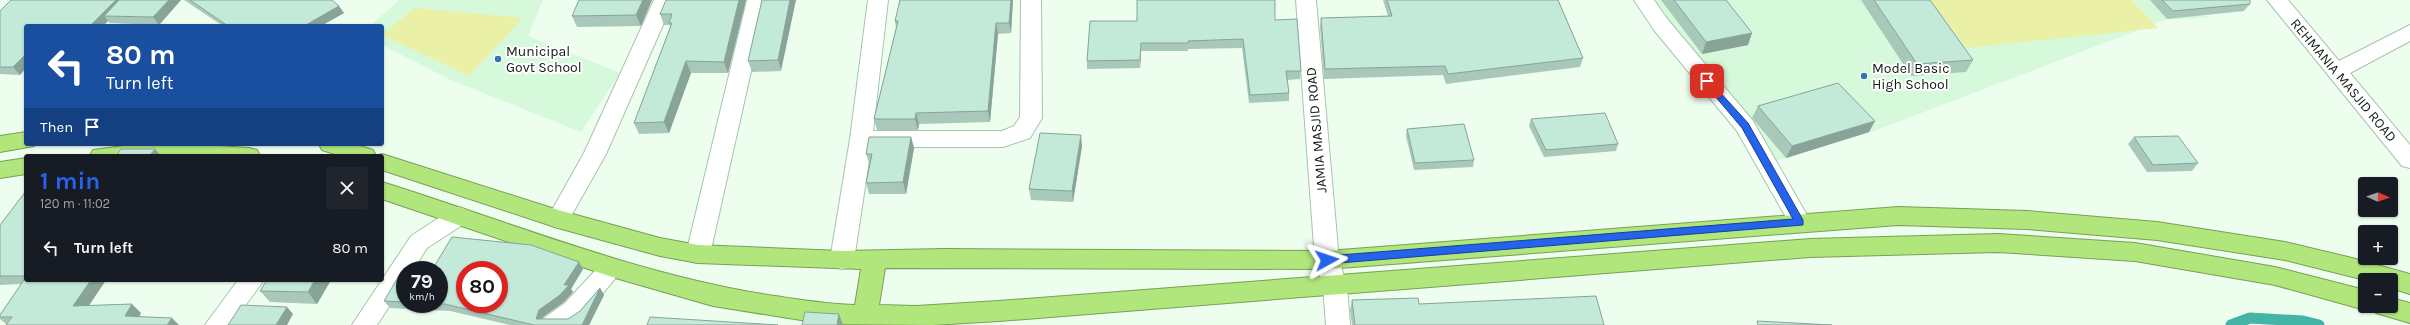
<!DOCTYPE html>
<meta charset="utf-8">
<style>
body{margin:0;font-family:Karla,sans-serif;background:#20242c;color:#f1f3f6;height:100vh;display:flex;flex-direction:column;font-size:15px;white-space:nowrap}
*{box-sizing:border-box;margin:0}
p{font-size:13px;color:#9ea1a6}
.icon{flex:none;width:22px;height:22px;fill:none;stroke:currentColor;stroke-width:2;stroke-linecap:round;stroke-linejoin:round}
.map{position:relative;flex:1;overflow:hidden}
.drawer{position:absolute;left:24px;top:154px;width:360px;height:128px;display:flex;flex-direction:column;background:#171b24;border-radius:4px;box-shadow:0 1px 3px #0004}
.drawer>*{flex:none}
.top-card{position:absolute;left:24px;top:24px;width:360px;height:122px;border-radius:4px;box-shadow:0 1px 3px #0004;background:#1a4fa0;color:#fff;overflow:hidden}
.needle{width:26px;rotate:92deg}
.tools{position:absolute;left:2358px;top:177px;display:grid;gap:8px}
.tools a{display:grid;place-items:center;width:40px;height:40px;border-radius:4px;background:#171b24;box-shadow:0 1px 3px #0004;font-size:20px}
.speed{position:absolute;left:396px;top:261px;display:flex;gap:8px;font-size:20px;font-weight:700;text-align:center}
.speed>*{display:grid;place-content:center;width:52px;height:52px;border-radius:50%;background:#171b24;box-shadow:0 1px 3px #0004;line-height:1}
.speed small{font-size:10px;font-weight:400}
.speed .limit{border:6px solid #d22;background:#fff;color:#111}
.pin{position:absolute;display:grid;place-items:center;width:34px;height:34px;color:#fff;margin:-17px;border-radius:8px;box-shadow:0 2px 6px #0006}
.me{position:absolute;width:44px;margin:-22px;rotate:85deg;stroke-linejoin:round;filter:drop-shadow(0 0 3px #0008)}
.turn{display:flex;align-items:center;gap:14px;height:84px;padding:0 16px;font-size:18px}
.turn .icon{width:52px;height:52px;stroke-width:2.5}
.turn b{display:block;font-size:28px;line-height:34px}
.then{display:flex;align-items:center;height:38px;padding:0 16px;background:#0003;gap:8px;font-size:15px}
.round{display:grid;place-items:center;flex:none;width:42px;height:42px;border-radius:4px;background:#20242c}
.headline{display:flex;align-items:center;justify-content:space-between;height:68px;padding:0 16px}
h1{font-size:24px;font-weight:700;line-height:30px;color:#2563eb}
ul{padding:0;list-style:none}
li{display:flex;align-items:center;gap:12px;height:52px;padding:0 16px}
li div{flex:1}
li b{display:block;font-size:15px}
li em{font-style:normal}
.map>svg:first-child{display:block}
</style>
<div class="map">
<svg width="2410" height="325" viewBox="0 0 2410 325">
<rect width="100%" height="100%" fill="#edfeef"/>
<path fill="#d5f9da" d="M399 0H543L528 36 620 73 581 132 451 80 382 45V26H370Z
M1651 0H2190L2208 18 2167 19 1869 133 1776 161Z"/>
<path fill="#eaf1a6" d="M1930 0H2132L2158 28 1967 48Z
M415 8 523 18 469 76 382 35Z"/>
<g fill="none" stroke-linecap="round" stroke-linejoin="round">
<path stroke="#44b4a7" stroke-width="11" d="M2231 325 2250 318 2303 321 2319 325"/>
<g stroke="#a8c4ac" stroke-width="2">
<path id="minor" d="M654 0H674L606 154 566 225 558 228 550 225 547 219 584 153Z
M747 0H767L710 254 706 261 698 263 690 261 686 254Z
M868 0H888L873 131H1002L1014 126 1020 117 1021 0H1041L1042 118 1030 138 1003 147H871L854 260 850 267 842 269 834 267 830 260 850 139Z
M1296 0H1316L1339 260 1347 286 1350 325H1326L1323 286 1315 260Z
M1634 0H1654L1668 20 1753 121 1811 222 1808 228 1800 231 1792 228 1737 131 1654 30Z
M2267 0H2288L2339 61 2410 25V41L2350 73 2410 145V168L2402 166Z
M459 207 467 210 470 216 467 222 427 248 413 270H405V282L377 325H352L411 236 451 210Z
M612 259 620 261 624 268 583 317 571 325H541L544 318 565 303 604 261Z
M238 280H264L231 325H205Z"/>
</g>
<g stroke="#799f57" stroke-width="2">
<path id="highway" d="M26 132V144H35L34 146 0 152V136Z
M138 144H189L249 148 257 150 260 156H90L93 150Z
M319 144H354L373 150 376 156 382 154 558 210 660 238 698 245 842 251 944 249 1327 251 1898 207 2027 211 2157 222 2285 242 2348 257 2410 274V294L2391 288V280H2365L2285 260 2157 240 2027 229 1898 225 1327 269 885 268 879 305 916 306 999 301 1810 239 1998 234 2135 243 2275 267 2365 290V306H2391V298L2410 303V323L2376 313 2373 307 2365 310 2275 285 2135 261 1998 252 1810 257 999 321 932 325 826 324 713 306 612 277 382 199V182C510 222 635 274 768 295 797 299 825 304 855 305L861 269 698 263 660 256 558 228 382 170V156H341L322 150Z
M26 158V174L0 178V162Z"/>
</g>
<use href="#minor" fill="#fff" fill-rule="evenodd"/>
<use href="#highway" fill="#b1e67c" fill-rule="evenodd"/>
</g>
<path fill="#a8c8ba" d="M11 0H181L159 25 110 23 108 21 26 26V68L20 75 0 74V11Z
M184 0H332L344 13 321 26H223Z
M579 0H652L641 26 577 27 572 16Z
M746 0 728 73H691L669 133 639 134 634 123 670 27V25H664L660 14Z
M762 0 781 71 752 72 748 61Z
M900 0H1013L1011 33 998 34 990 122 919 124 918 130H877L874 119 896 28 895 21Z
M1383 0H1558L1583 58 1580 67 1446 84 1443 75 1324 79 1320 27 1321 18 1388 16Z
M1661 0H1726L1748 45 1702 54Z
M1861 0H1930L1973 60 1966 72 1911 76Z
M2150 0H2250V4L2244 11 2167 19Z
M1275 20 1301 71 1300 79 1287 80 1289 93V101L1249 103 1242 48 1188 49V51H1141L1140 68 1087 69V61L1137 21Z
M1758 106 1869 132 1786 158 1752 118Z
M1531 119 1618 144 1616 151 1544 157 1529 126Z
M1407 129 1474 160 1473 167 1414 170 1406 136Z
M911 137 914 148 906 194H869L866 183 870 166 866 154Z
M2134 137 2198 163 2192 171 2147 172 2128 144Z
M1082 146 1073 202 1031 200 1029 189Z
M26 191V280H106L89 306 141 313 139 317 6 324 0 319V315L21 284 0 285V225Z
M579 262 583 269 571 289 573 292 564 302 543 317 542 319H568L580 311 600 288 604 295 589 325H510L450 311 390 308 384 301 405 273V304H439V270Z
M331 280 317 304 270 302 260 291Z
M1352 300 1419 304 1604 325H1352L1350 310Z"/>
<path fill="#88a397" d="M116 0H119L104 16 108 21 103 26H90Z
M169 0H181L159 25 153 17Z
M643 0H652L641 26 636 15Z
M739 0H746L728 73 724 62Z
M790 0H796L781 71 778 60Z
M1011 0H1013L1011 33 1009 23Z
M339 6 344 13 321 26H304Z
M996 23 998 34 990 122 988 111Z
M1752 33 1748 45 1702 54 1706 42Z
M1141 43V51L1140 68V60Z
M26 54V68L20 75 13 67Z
M686 61 691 73 669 133 664 122Z
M916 113 919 124 918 130 915 119Z
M1875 121 1869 132 1786 158 1792 146Z
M1081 135 1082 146 1073 202 1072 191Z
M911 137 914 148 906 194 903 182Z
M155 149 161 156 150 155Z
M579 262 583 269 571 289 573 292 564 302 543 317 540 325 536 319 539 310 564 285Z
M91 280H106L82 315 73 306Z
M315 280H331L317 304 308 292Z
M600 288 604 295 589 325H582Z
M132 304 141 313 134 325 125 316Z
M287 307 293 314 287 325H276Z
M839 314 843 325H837Z
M172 318 179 325H167Z"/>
<path fill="#c3e9d8" stroke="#88a397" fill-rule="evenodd" d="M11 0H116L90 26H26V54L13 67H0V11Z
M119 0H169L153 17 104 16Z
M190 0H332L339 6 304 26H228Z
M579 0H643L636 15 572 16Z
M666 0H739L724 62 686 61 664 122 634 123 672 23H669L672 14H660Z
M762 0H790L778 60 748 61Z
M900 0H1011L1009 23H996L988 111 916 113 915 119H874L898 21H895Z
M1137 0H1275V20L1297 19 1301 71H1286L1289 93 1250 95 1243 39 1188 41V43H1141L1140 60 1087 61 1090 21H1137Z
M1387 0H1558L1583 58 1448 74 1445 66 1325 69 1321 18 1392 16Z
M1674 0H1726L1752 33 1706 42Z
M1874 0H1930L1973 60 1917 64Z
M2162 0H2250V4L2173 11Z
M1838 83 1875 121 1792 146 1758 106Z
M1605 113 1618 144 1546 150 1531 119Z
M1464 124 1474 160 1415 163 1407 129Z
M1040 133 1081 135 1072 191 1029 189Z
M2178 136 2198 163 2153 165 2134 137Z
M869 137H911L903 182 866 183 872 154H866Z
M121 149H155L150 155 206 156H116Z
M26 191V276H0V225Z
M452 237 531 245 579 262 564 285H569L560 295 539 310 536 319H568L580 311 600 288 582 325H534L445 304H439V270H432ZM465 270H499V304H465Z
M401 272 405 273V302L384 301Z
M26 277V280H91L73 306 132 304 125 316 172 318 167 325H6L12 317H0V315Z
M267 280H315L308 292 260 291Z
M1596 296 1604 325H1355L1352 300 1418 298 1419 304Z
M241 305 287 307 276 325H228Z
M805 312 839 314 837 325H802Z
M650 317 778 325H647Z
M1757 321 1832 325H1758Z"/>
<path fill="#2563eb" stroke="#184099" d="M1707 78 1748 123 1803 220V225L1327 264 1322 260 1327 256 1793 219 1742 128 1704 83V79Z"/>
<g fill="#287bab" stroke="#fff" stroke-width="1.5">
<circle cx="498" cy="59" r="4"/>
<circle cx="1864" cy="76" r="4"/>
</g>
<g text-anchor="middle" stroke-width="4" stroke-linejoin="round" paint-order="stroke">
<g font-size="14" fill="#111b12" stroke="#fff" text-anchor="start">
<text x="506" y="56">Municipal<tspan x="506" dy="16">Govt School</tspan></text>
<text x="1872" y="73">Model Basic<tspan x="1872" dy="16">High School</tspan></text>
</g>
<g font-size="14" fill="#111b12" stroke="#fff">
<text transform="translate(2344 80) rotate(50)" y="5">REHMANIA MASJID ROAD</text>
<text transform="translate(1316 130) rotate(-95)" y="5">JAMIA MASJID ROAD</text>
</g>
</g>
</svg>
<div class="tools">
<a><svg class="needle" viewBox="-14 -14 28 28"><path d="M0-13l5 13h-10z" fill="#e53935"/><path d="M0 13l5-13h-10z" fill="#9ea1a6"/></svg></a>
<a>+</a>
<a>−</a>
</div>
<div class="speed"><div>79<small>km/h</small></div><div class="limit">80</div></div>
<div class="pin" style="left:1707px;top:81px;background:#d93025"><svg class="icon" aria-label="arrive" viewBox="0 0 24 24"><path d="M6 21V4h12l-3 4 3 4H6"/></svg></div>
<svg class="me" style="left:1327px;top:260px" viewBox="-20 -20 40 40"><path d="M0-17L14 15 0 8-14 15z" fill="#2563eb" stroke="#fff" stroke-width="4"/></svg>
<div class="top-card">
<div class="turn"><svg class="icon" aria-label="left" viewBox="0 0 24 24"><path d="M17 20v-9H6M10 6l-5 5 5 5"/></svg><div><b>80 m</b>Turn left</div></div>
<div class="then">Then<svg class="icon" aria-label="arrive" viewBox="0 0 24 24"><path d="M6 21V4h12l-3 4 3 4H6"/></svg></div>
</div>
<section class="drawer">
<div class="headline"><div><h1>1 min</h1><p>120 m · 11:02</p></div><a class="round"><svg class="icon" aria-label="close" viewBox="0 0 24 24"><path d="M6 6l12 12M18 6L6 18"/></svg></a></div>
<ul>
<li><svg class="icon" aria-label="left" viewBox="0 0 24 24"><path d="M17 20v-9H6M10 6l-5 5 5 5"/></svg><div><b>Turn left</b></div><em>80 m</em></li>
</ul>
</section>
</div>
